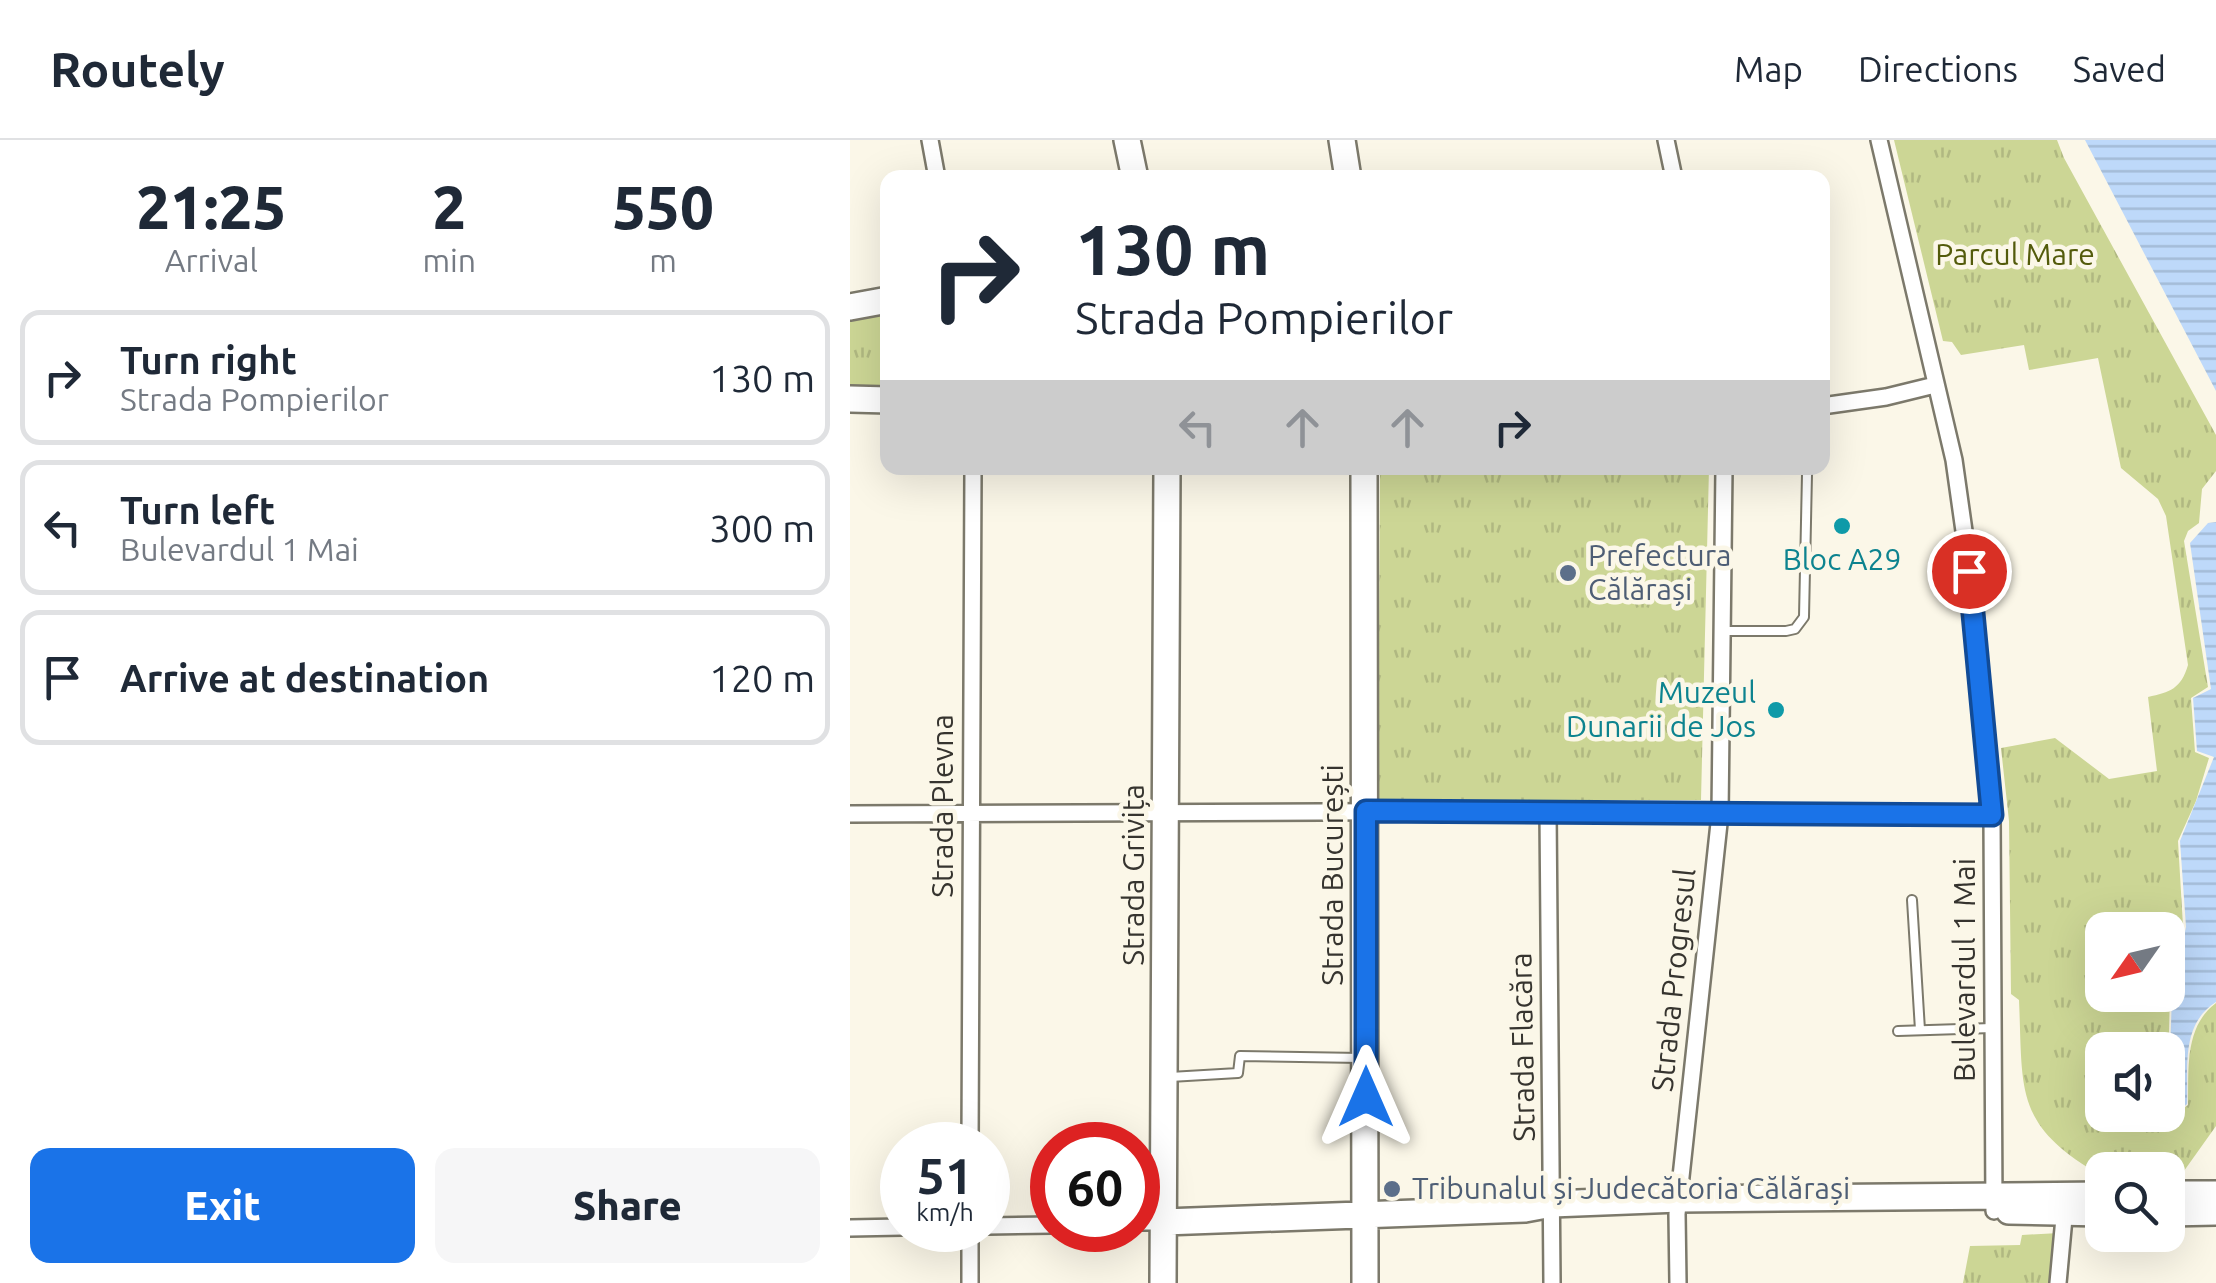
<!DOCTYPE html>
<meta charset="utf-8">
<style>
body{margin:0;font-family:Ubuntu,sans-serif;background:#f6f6f7;color:#1f2937;height:100vh;display:flex;flex-direction:column;font-size:38px;white-space:nowrap}
*{box-sizing:border-box;margin:0}
p{font-size:32px;color:#747a83}
.icon{flex:none;width:55px;height:55px;fill:none;stroke:currentColor;stroke-width:2;stroke-linecap:round;stroke-linejoin:round}
.map{position:relative;flex:1;overflow:hidden}
.details{display:flex;flex-direction:column;background:#fff;width:850px}
.details>*{flex:none}
.banner{position:absolute;left:30px;top:30px;width:950px;height:305px;border-radius:20px;box-shadow:0 10px 40px #0002;background:#fff;color:#1f2937;overflow:hidden}
.needle{width:65px;rotate:236deg}
.controls{position:absolute;left:1235px;top:772px;display:grid;gap:20px}
.controls a{display:grid;place-items:center;width:100px;height:100px;border-radius:20px;background:#fff;box-shadow:0 10px 40px #0002;font-size:50px}
.speed{position:absolute;left:30px;top:982px;display:flex;gap:20px;font-size:50px;font-weight:700;text-align:center}
.speed>*{display:grid;place-content:center;width:130px;height:130px;border-radius:50%;background:#fff;box-shadow:0 10px 40px #0002;line-height:1}
.speed small{font-size:25px;font-weight:400}
.speed .limit{border:15px solid #d22;background:#fff;color:#111}
.pin{position:absolute;display:grid;place-items:center;width:85px;height:85px;color:#fff;margin:-42px;border:5px solid #fff;border-radius:50%;box-shadow:0 2px 10px #0007}
.me{position:absolute;width:110px;margin:-55px;rotate:0deg;stroke-linejoin:round;filter:drop-shadow(0 0 8px #0008)}
.turn{display:flex;align-items:center;gap:35px;height:210px;padding:0 30px;font-size:45px}
.turn .icon{width:130px;height:130px;stroke-width:2.5}
.turn b{display:block;font-size:70px;line-height:85px}
.lanes{display:flex;align-items:center;height:95px;padding:0 30px;background:#0003;justify-content:center;gap:50px;direction:ltr}
.lanes .off{opacity:.35}
.eta{display:flex;justify-content:space-evenly;align-items:center;height:170px;text-align:center}
.eta b{font-size:60px;font-weight:800;line-height:70px}
.button{display:flex;gap:20px;margin-top:auto;padding:20px 30px}
.button a{flex:1;height:115px;border-radius:20px;background:#1a73e8;color:#fff;font-size:40px;font-weight:800;line-height:115px;text-align:center}
.button a+a{background:#f6f6f7;color:#1f2937}
ul{padding:0;list-style:none}
li{display:flex;align-items:center;gap:30px;height:135px;margin:0 20px 15px;padding:0 10px;border:5px solid #e0e1e3;border-radius:20px}
li div{flex:1}
li b{display:block;font-size:38px}
li em{font-style:normal}
header{display:flex;align-items:center;gap:60px;box-sizing:border-box;height:140px;padding:0 50px;background:#fff;border-bottom:2px solid #e0e1e3}
header strong{font-size:48px}
nav{display:flex;gap:55px;margin-inline-start:auto;font-size:35px}
main{display:flex;flex:1;min-height:0}
.map>svg:first-child{display:block}
</style>
<header>
<strong>Routely</strong>
<nav><a>Map</a><a>Directions</a><a>Saved</a></nav>
</header>
<main>
<section class="details">
<div class="eta">
<div><b>21:25</b><p>Arrival</p></div>
<div><b>2</b><p>min</p></div>
<div><b>550</b><p>m</p></div>
</div>
<ul>
<li><svg class="icon" aria-label="right" viewBox="0 0 24 24"><path d="M7 20v-9h11M14 6l5 5-5 5"/></svg><div><b>Turn right</b><p>Strada Pompierilor</p></div><em>130 m</em></li>
<li><svg class="icon" aria-label="left" viewBox="0 0 24 24"><path d="M17 20v-9H6M10 6l-5 5 5 5"/></svg><div><b>Turn left</b><p>Bulevardul 1 Mai</p></div><em>300 m</em></li>
<li><svg class="icon" aria-label="arrive" viewBox="0 0 24 24"><path d="M6 21V4h12l-3 4 3 4H6"/></svg><div><b>Arrive at destination</b></div><em>120 m</em></li>
</ul>
<div class="button"><a>Exit</a><a>Share</a></div>
</section>
<div class="map">
<svg width="1366" height="1143" viewBox="0 0 1366 1143">
<defs>
<pattern id="park-tufts" width="24" height="20" patternUnits="userSpaceOnUse" patternTransform="scale(2.5)"><rect width="24" height="20" fill="#ccd695"/><path d="M3 7l-1-3M5 7V3M7 7l1-3M15 17l-1-3M17 17v-4M19 17l1-3" fill="none" stroke="#b0b881"/></pattern>
<pattern id="water-rules" width="6" height="5" patternUnits="userSpaceOnUse" patternTransform="scale(2.5)"><rect width="6" height="5" fill="#bed9fa"/><path d="M0 2.5h6" fill="none" stroke="#a4bbd7"/></pattern>
</defs>
<rect width="100%" height="100%" fill="#fbf7e8"/>
<path fill="url(#park-tufts)" fill-rule="evenodd" d="M1044 0H1207L1214 18 1366 295V331L1352 349 1349 383 1338 391 1334 401 1358 547 1341 558 1345 612 1359 618 1346 661 1328 701 1333 786 1320 854 1318 930V910H1252V975H1311L1317 981 1338 965C1339 929 1334 887 1366 863V986L1324 1045H1318V1030H1252V1036C1164 985 1173 953 1169 860L1161 854 1159 681 1151 608 1205 598 1259 639 1307 631 1298 557C1320 552 1331 549 1338 525L1316 376 1308 359 1271 328 1248 218 1179 230 1174 205 1111 215 1102 202 1093 201ZM1252 790H1318V855H1252Z
M29 157 35 257 0 256V163Z
M530 328H859L851 660H528Z
M1209 1093 1201 1143H1113L1120 1106 1170 1105 1172 1095Z"/>
<path fill="url(#water-rules)" d="M1235 0H1366V251Z
M1366 382V862C1331 884 1338 927 1337 964L1317 980 1312 975H1318L1322 855 1336 787 1330 701 1364 617 1347 611 1343 558 1361 549 1340 403 1358 383Z"/>
<g fill="none" stroke-linecap="round" stroke-linejoin="round">
<g stroke="#7c796b" stroke-width="12">
<path id="lane" d="M873 491H936L945 489 954 477 957 334
M1062 760 1070 890
M1048 891 1142 888
M320 937 388 933 390 916 511 918"/>
</g>
<g stroke="#7c796b" stroke-width="20">
<path id="street" d="M80 0 87 38
M816 0 824 38
M1029 0 1104 320 1115 398 1142 675 1144 1071
M972 266 1036 257 1085 245
M698 671 702 1143
M0 674 698 671 1142 675
M120 1005 123 328
M288 1082H314
M138 1086 202 1085
M0 1088 52 1087
M120 1090V1143
M828 1143 827 1074 870 674 874 328
M1208 1143 1215 1067"/>
</g>
<g stroke="#7c796b" stroke-width="30">
<path id="primary" d="M277 0 285 38
M492 0 498 38
M0 167 38 160
M0 259 38 260
M514 328 515 1143
M1318 1054H1366
M1159 1071 1252 1073
M1318 1073 1366 1072
M314 1082 675 1069 702 1064 829 1059 1252 1055
M313 1143 317 328"/>
</g>
<use href="#lane" stroke="#fff" stroke-width="8"/>
<use href="#street" stroke="#fff" stroke-width="15"/>
<use href="#primary" stroke="#fff" stroke-width="25"/>
</g>
<g fill="none" stroke-linecap="round" stroke-linejoin="round">
<g stroke="#114b97" stroke-width="25">
<path id="route" d="M516 957V671L1142 675 1119 431"/>
</g>
<use href="#route" stroke="#1a73e8" stroke-width="18"/>
</g>
<g fill="#0f9aa8" stroke="#fbf7e8" stroke-width="4">
<circle cx="992" cy="386" r="10"/>
<circle cx="926" cy="570" r="10"/>
</g>
<g fill="#5c6f8a" stroke="#fbf7e8" stroke-width="4">
<circle cx="718" cy="433" r="10"/>
<circle cx="542" cy="1049" r="10"/>
</g>
<g text-anchor="middle" stroke-width="9" stroke-linejoin="round" paint-order="stroke">
<g font-size="30" fill="#535b0b" stroke="#fbf7e8">
<text x="1165" y="125">Parcul Mare</text>
</g>
<g font-size="30" fill="#4e5e75" stroke="#fbf7e8" text-anchor="start">
<text x="738" y="426">Prefectura<tspan x="738" dy="34">Călărași</tspan></text>
<text x="562" y="1059">Tribunalul și Judecătoria Călărași</text>
</g>
<g font-size="30" fill="#0d838f" stroke="#fbf7e8">
<text x="992" y="430">Bloc A29</text>
<text x="906" y="563" text-anchor="end">Muzeul<tspan x="906" dy="34">Dunarii de Jos</tspan></text>
</g>
<g font-size="30" fill="#36342f" stroke="#fbf7e8">
<text transform="translate(93 666) rotate(-90)" y="10">Strada Plevna</text>
<text transform="translate(284 735) rotate(-90)" y="10">Strada Grivița</text>
<text transform="translate(483 735) rotate(-90)" y="10">Strada București</text>
<text transform="translate(1115 830) rotate(-90)" y="10">Bulevardul 1 Mai</text>
<text transform="translate(824 840) rotate(-84)" y="10">Strada Progresul</text>
<text transform="translate(673 907) rotate(-91)" y="10">Strada Flacăra</text>
</g>
</g>
</svg>
<div class="controls">
<a><svg class="needle" viewBox="-14 -14 28 28"><path d="M0-13l5 13h-10z" fill="#e53935"/><path d="M0 13l5-13h-10z" fill="#747a83"/></svg></a>
<a><svg class="icon" aria-label="sound" viewBox="0 0 24 24"><path d="M4 9h4l5-4v14l-5-4H4zM17 9q2 3 0 6"/></svg></a>
<a><svg class="icon" aria-label="search" viewBox="0 0 24 24"><circle cx="10" cy="10" r="6"/><path d="M15 15l6 6"/></svg></a>
</div>
<div class="speed"><div>51<small>km/h</small></div><div class="limit">60</div></div>
<div class="pin" style="left:1119px;top:431px;background:#d93025"><svg class="icon" aria-label="arrive" viewBox="0 0 24 24"><path d="M6 21V4h12l-3 4 3 4H6"/></svg></div>
<svg class="me" style="left:516px;top:957px" viewBox="-20 -20 40 40"><path d="M0-17L14 15 0 8-14 15z" fill="#1a73e8" stroke="#fff" stroke-width="4"/></svg>
<div class="banner">
<div class="turn"><svg class="icon" aria-label="right" viewBox="0 0 24 24"><path d="M7 20v-9h11M14 6l5 5-5 5"/></svg><div><b>130 m</b>Strada Pompierilor</div></div>
<div class="lanes"><svg class="icon off" aria-label="left" viewBox="0 0 24 24"><path d="M17 20v-9H6M10 6l-5 5 5 5"/></svg><svg class="icon off" aria-label="ahead" viewBox="0 0 24 24"><path d="M12 20V5M6 11l6-6 6 6"/></svg><svg class="icon off" aria-label="ahead" viewBox="0 0 24 24"><path d="M12 20V5M6 11l6-6 6 6"/></svg><svg class="icon" aria-label="right" viewBox="0 0 24 24"><path d="M7 20v-9h11M14 6l5 5-5 5"/></svg></div>
</div>
</div>
</main>
